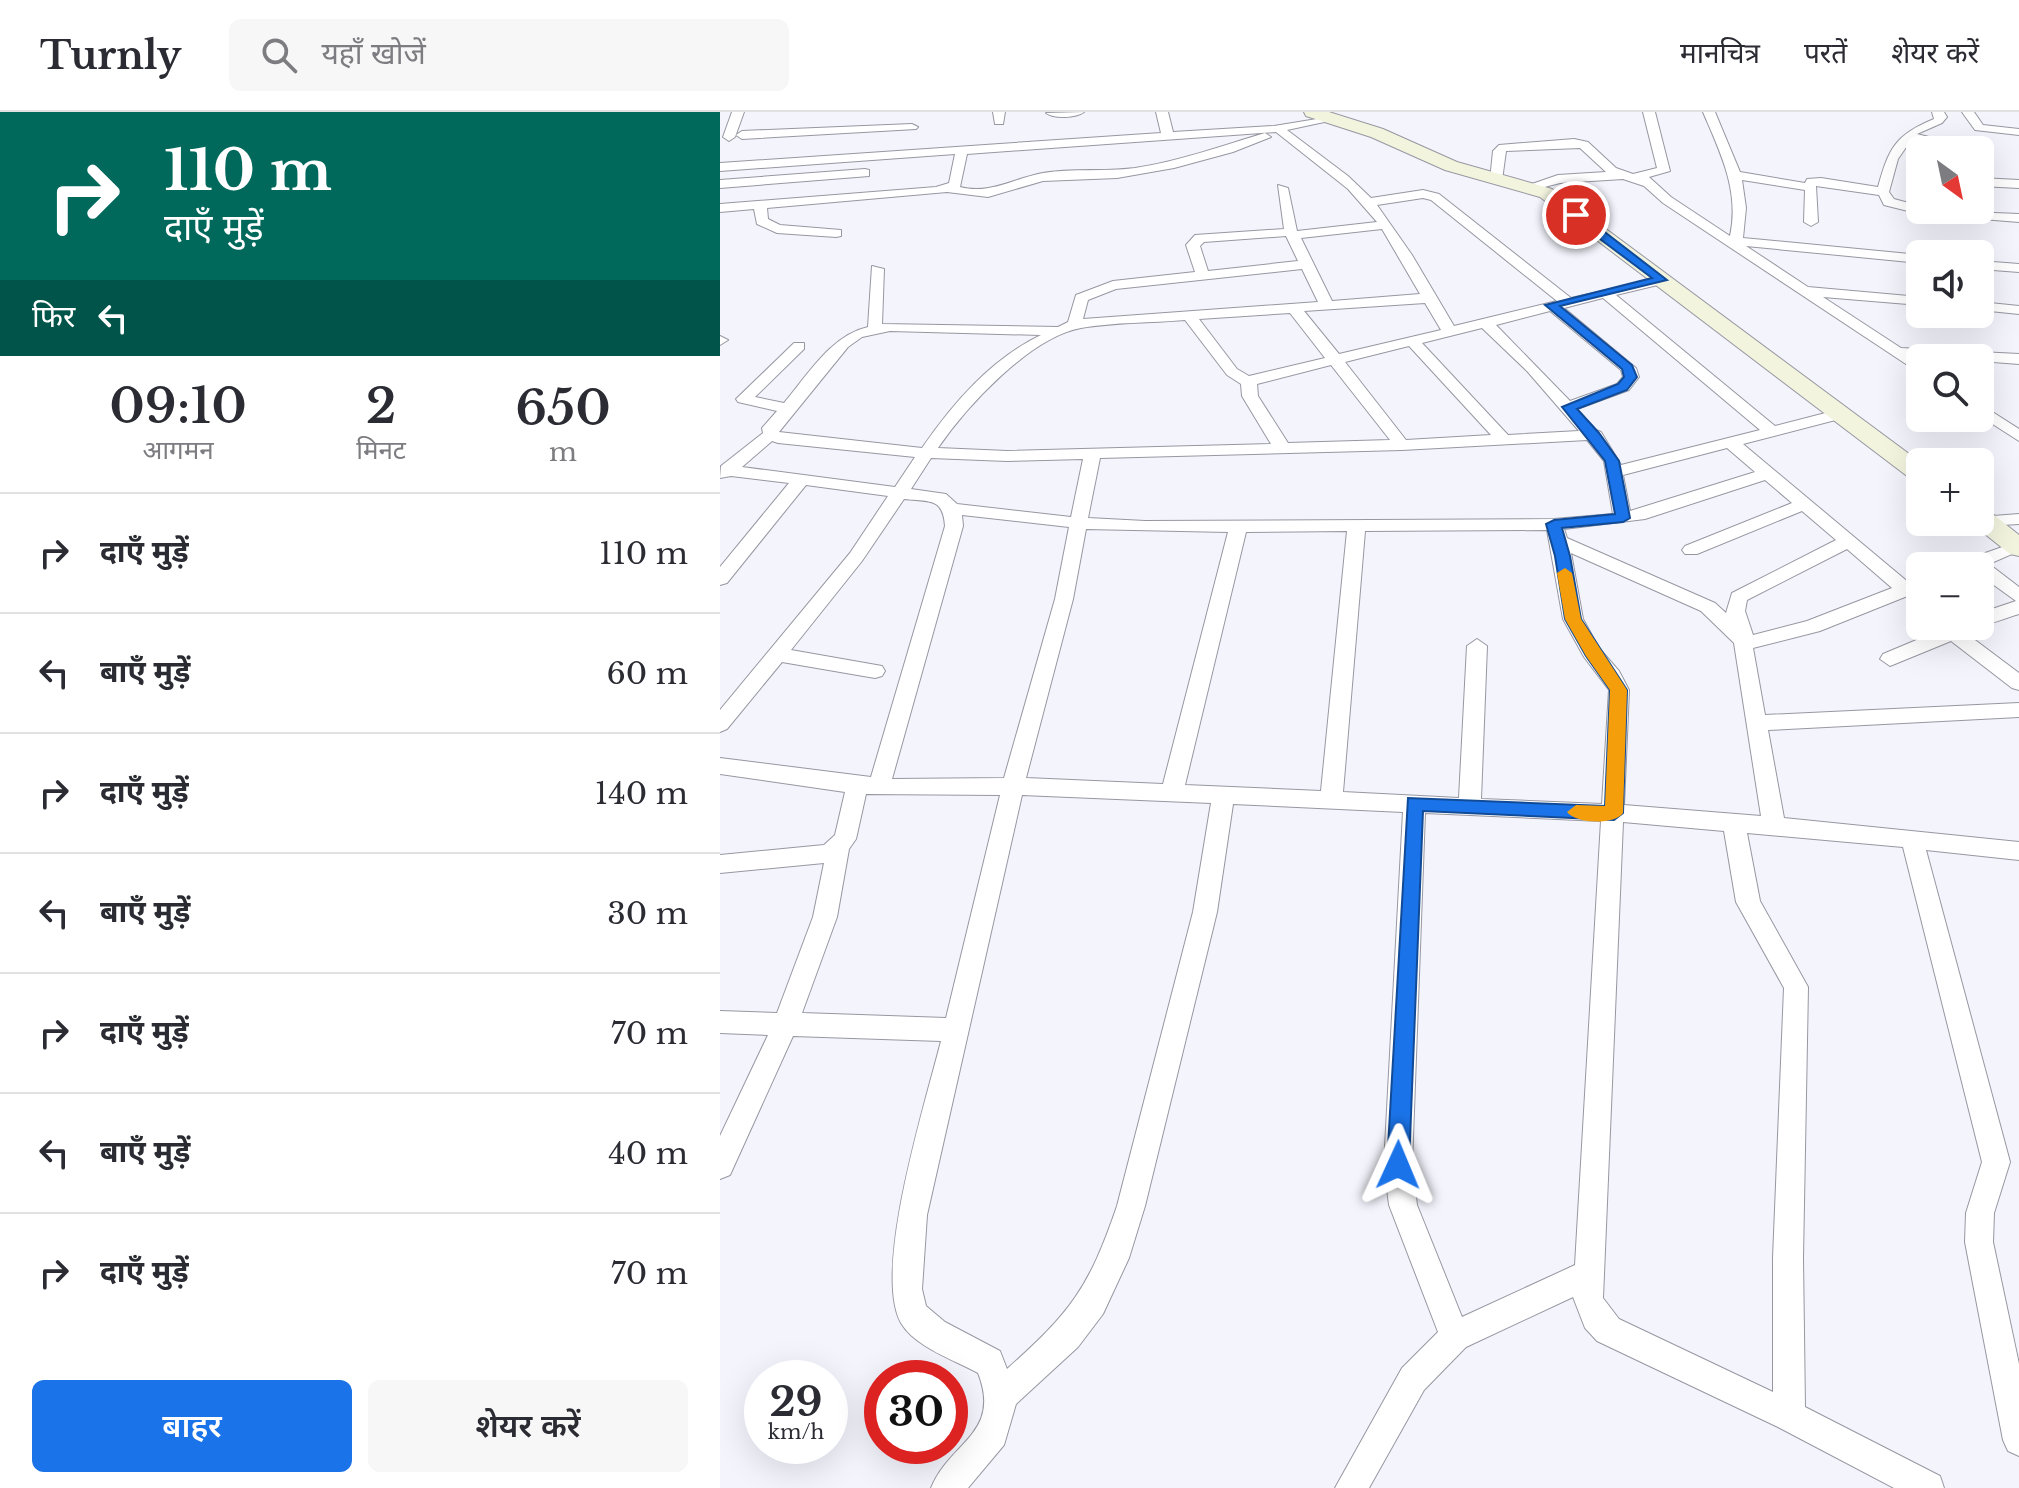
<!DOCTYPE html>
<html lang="hi">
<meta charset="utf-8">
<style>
body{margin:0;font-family:"Libre Baskerville","Noto Sans Devanagari",serif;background:#f7f7f7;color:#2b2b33;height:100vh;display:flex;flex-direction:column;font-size:30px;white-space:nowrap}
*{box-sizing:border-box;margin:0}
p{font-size:26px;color:#7c7c81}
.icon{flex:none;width:44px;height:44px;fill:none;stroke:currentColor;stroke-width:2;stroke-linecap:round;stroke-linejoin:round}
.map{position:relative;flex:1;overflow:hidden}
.sheet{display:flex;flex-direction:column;background:#fff;width:720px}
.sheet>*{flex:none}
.banner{background:#00695c;color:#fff;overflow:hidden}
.needle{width:52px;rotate:147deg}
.controls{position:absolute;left:1186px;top:24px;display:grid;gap:16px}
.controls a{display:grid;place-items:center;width:88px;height:88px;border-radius:12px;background:#fff;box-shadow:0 8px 32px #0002;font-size:40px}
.speed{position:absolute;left:24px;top:1248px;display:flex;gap:16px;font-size:40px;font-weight:700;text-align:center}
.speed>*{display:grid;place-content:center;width:104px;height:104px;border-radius:50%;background:#fff;box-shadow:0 8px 32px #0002;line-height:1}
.speed small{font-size:20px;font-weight:400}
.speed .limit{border:12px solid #d22;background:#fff;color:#111}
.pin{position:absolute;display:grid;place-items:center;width:68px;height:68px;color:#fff;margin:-34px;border:4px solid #fff;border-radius:50%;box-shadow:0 2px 8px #0007}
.me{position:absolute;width:88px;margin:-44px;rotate:1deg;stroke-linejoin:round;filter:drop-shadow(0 0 6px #0008)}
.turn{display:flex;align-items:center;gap:28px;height:168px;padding:0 32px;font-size:36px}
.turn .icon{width:104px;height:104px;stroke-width:2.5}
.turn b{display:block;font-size:56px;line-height:68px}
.then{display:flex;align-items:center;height:76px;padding:0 32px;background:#0003;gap:16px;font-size:30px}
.eta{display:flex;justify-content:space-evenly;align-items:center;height:136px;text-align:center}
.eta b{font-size:48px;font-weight:600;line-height:56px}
.primary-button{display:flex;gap:16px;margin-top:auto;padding:16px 32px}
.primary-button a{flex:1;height:92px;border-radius:12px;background:#1a73e8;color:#fff;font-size:32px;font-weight:600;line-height:92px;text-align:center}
.primary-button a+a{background:#f7f7f7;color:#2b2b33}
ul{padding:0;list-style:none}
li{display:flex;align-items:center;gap:24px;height:120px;padding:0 32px;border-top:2px solid #e1e1e2}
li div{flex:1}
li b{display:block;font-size:30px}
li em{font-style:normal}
header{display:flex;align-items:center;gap:48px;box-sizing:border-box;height:112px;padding:0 40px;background:#fff;border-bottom:2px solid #e1e1e2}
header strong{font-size:38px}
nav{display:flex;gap:44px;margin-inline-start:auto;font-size:28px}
.search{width:560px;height:72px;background:#f7f7f7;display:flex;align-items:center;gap:20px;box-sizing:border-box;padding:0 28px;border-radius:12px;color:#7c7c81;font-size:30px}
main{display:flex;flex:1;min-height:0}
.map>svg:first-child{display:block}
</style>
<header>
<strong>Turnly</strong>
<div class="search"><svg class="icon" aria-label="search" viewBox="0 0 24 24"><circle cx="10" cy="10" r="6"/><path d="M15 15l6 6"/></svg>यहाँ खोजें</div>
<nav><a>मानचित्र</a><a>परतें</a><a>शेयर करें</a></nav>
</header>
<main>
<section class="sheet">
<div class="banner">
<div class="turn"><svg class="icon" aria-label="right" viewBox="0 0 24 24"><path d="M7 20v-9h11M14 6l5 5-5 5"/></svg><div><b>110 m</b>दाएँ मुड़ें</div></div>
<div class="then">फिर<svg class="icon" aria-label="left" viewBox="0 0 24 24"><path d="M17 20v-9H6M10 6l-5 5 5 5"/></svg></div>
</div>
<div class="eta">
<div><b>09:10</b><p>आगमन</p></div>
<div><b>2</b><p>मिनट</p></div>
<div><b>650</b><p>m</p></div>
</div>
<ul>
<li><svg class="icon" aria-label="right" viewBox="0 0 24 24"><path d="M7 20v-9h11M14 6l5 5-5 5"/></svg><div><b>दाएँ मुड़ें</b></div><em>110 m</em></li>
<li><svg class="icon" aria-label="left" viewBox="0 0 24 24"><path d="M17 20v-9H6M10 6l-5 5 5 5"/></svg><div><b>बाएँ मुड़ें</b></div><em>60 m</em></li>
<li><svg class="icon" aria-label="right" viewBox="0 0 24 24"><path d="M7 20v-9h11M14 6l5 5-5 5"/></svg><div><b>दाएँ मुड़ें</b></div><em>140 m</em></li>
<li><svg class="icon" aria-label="left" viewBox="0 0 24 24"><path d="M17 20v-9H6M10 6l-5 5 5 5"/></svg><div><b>बाएँ मुड़ें</b></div><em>30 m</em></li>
<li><svg class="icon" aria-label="right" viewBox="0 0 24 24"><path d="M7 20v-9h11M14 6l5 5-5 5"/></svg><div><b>दाएँ मुड़ें</b></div><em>70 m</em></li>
<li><svg class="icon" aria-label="left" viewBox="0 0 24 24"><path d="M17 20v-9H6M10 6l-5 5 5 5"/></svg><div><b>बाएँ मुड़ें</b></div><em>40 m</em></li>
<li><svg class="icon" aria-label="right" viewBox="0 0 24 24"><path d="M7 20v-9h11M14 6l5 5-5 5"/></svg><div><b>दाएँ मुड़ें</b></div><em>70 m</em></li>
</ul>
<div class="primary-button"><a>बाहर</a><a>शेयर करें</a></div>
</section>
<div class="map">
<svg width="1299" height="1376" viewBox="0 0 1299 1376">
<rect width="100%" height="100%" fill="#f4f4fd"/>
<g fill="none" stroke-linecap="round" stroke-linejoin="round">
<g stroke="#9797a2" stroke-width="2">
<path id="street" d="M12 0H24L15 25 9 29 3 25Z
M273 0H285L283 12H275Z
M364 0C356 6 334 7 326 1Z
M436 0H448L453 20 554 14 609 5V9L567 18 628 64 651 86 703 78 719 82 851 186 946 165V171L896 183 1055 314 1121 297 1129 302 1127 305 1023 332 1188 470 1200 466V479L1100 519 1033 536 1045 603 1299 591V605L1048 618 1064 706 1299 730V748L1206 738 1290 1050 1274 1101 1273 1130 1299 1252V1344L1288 1339 1283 1328 1245 1130 1246 1101 1262 1050 1183 735 1027 721 1040 789 1088 875 1083 1146 1085 1295 1220 1364 1224 1376H1174L1058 1315 877 1229 865 1216 853 1185 746 1235 704 1278 649 1376H615L682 1256 718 1220 669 1093 664 1053 683 700 513 692 497 800 425 1094 409 1146 383 1202 358 1235 296 1292 284 1333 248 1376H211C230 1329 282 1322 258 1261 234 1248 195 1235 181 1211 152 1159 206 989 221 929L73 924 10 1063 0 1067V1024L48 923 0 921V899L57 901 93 805 104 751 0 761V743L104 733 115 723 125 680 0 662V646L151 665 225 414C223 385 209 390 184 387L142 449 71 538 162 554 165 559 162 564 155 566 62 550 7 617 0 620V598L130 441 168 384 86 373 7 471 0 473V455L69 371 11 364 0 366 1 354 43 321 42 316 57 299 18 290 16 287 74 231H84V237L35 285 64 291C87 264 111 223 148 215L152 154 164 157 162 212 338 215 348 210 356 183 393 169 475 160 466 133 475 123 564 117 558 73 568 76 577 119 657 110 628 77 556 20 247 42 240 75C270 83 294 66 323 61 353 56 384 60 415 56 460 49 501 34 545 21L551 25 513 40 454 56 397 66 323 69 268 85 227 80 47 96 48 107 60 113 121 118V124L116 125 57 121 37 112 34 97 0 100V92L216 75 229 71 235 42 0 59V51L441 21ZM703 86 711 88 837 189 734 214 692 143 657 93ZM662 117 700 182 612 189 581 126ZM566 124 578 149 488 159 480 134 484 130ZM582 157 598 190 363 207 368 188 396 177ZM883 186 1040 318 901 353 881 320 876 318 857 297 909 278 919 265 916 256 844 196ZM705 191 721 218 619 242 584 199ZM830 199 901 258 903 265 897 272 850 289 776 213ZM570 201 605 246 529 264 517 257 479 207ZM465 208 507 263 521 272 522 284 551 332 287 339 218 336C246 295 310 225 361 216 395 210 431 211 465 208ZM762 216 807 259 859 319 788 323 702 231ZM170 219 321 223C271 247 233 291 202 336L59 320 128 235 142 225ZM689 234 771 323 686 328 625 250ZM611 253 670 328 568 331 538 284 537 272ZM867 328 884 349 893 402 834 407 425 409 368 406 380 346 682 338ZM52 329 58 331 195 345 175 375 22 355ZM1007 336 1035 360 910 399 903 363ZM211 346 287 349 363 347 351 405 237 392 226 382 191 377ZM1045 368 1072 391 965 434 962 438 965 442H977L1082 399 1116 428 1012 481 1006 501 995 491 847 426 844 417 925 407ZM242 403 349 415 335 487 284 666 172 667 243 414ZM366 417 508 420 443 672 306 666 353 487ZM827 418 843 507 864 545 889 578 882 692 761 687 767 534 757 527 747 534 739 686 623 680 645 419ZM627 419 601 679 465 673 526 420ZM1127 437 1172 476 1087 509 1033 523 1025 499 1027 488ZM851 441 981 499 1014 531 1041 704 904 693 909 578 899 559 879 536 863 507ZM146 682 280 683 226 906 82 901 117 805 129 737 136 727ZM302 683 491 691 473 800 397 1094C369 1176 351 1200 287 1257L280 1239 225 1210 206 1194 202 1177 207 1103ZM705 701 881 709 855 1153 742 1205 697 1093 692 1053ZM903 710 1004 719 1016 790 1064 876 1053 1146V1280L899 1207 883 1186Z
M923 0H935L950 59 929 65 951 85 1010 124C1020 79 1000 40 983 0H995L1020 60 1085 71 1087 67 1101 66 1158 75C1169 36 1175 23 1214 7L1212 0H1224L1227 5 1222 11 1197 22 1252 36 1238 38 1191 28 1178 47 1169 80 1174 87 1200 94V98L1299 102V110L1200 102 1164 93 1159 83 1096 74 1098 110 1091 114 1084 110 1085 78 1022 68 1026 96 1023 126 1200 143V151L1026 134 1088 175 1200 185V193L1103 185 1181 236 1299 242V252L1260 249V246L1196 245 1200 248V260L1195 258 943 91 924 74 903 67 840 71 809 79V73L838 63 886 60 860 36 786 39 782 68 776 72 770 68 773 39 779 33 854 27 868 30 896 56 913 62 937 56Z
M1242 0H1254L1263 13 1299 17V23L1255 18Z
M192 12 198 15 196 17 22 27 16 23 22 19Z
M145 57 149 58V64L0 76V68Z
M1260 66 1299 68V76L1260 74Z
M1260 149 1299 152V160L1260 157Z
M1260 190 1299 194V202L1260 198Z
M0 224 8 228 0 233Z
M1260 292 1299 317V329L1260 304Z
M1299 402V412L1266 414 1258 410 1260 405Z
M1299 429V439L1269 452 1299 475V502C1286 506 1272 512 1258 514L1260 501 1296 489 1260 463V454H1237L1240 450Z
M1230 514H1253L1247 522 1299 561V578L1292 576 1231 529 1170 554 1160 547 1163 542Z"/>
</g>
<g stroke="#9797a2" stroke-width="2">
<path id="secondary" d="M584 0H609L663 17 737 50 832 77 1200 350V369L1191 367 820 85 725 58 651 25 586 4Z
M1260 397 1269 399 1299 423V444L1290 442 1251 411 1260 410Z"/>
</g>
<use href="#street" fill="#fff" fill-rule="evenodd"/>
<use href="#secondary" fill="#f3f4de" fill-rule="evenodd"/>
</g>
<path fill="#1a73e8" stroke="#114b97" stroke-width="2" d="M852 101H860L947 168 840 194 912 253 917 265 907 278 857 297 879 321 899 349 910 406 903 410 842 416 850 444 861 507 907 578 903 701 894 708 703 699 689 1053 686 1061 678 1064 670 1061 667 1053 688 686 885 694 890 578 866 544 845 507 835 444 826 412 834 408 895 402 885 349 842 295 898 272 904 265 902 257 825 193 932 166 852 106Z"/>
<path fill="#f59e0b" d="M845 456 852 461 861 507 907 578 903 701C895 713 856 712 847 700L856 693 885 694 890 578 866 544 845 507 837 461Z"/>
</svg>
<div class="controls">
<a><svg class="needle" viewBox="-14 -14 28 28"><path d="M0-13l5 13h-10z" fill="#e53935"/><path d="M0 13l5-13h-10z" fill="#7c7c81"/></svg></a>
<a><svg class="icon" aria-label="sound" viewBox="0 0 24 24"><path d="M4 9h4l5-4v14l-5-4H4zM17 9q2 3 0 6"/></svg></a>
<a><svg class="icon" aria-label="search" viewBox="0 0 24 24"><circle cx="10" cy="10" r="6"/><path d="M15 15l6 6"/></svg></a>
<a>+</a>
<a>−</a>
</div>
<div class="speed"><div>29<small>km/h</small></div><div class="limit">30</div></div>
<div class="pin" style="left:856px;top:103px;background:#d93025"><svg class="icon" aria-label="arrive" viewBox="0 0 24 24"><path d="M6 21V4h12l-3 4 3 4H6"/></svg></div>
<svg class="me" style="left:678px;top:1053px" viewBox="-20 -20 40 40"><path d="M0-17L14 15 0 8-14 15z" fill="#1a73e8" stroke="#fff" stroke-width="4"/></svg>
</div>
</main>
